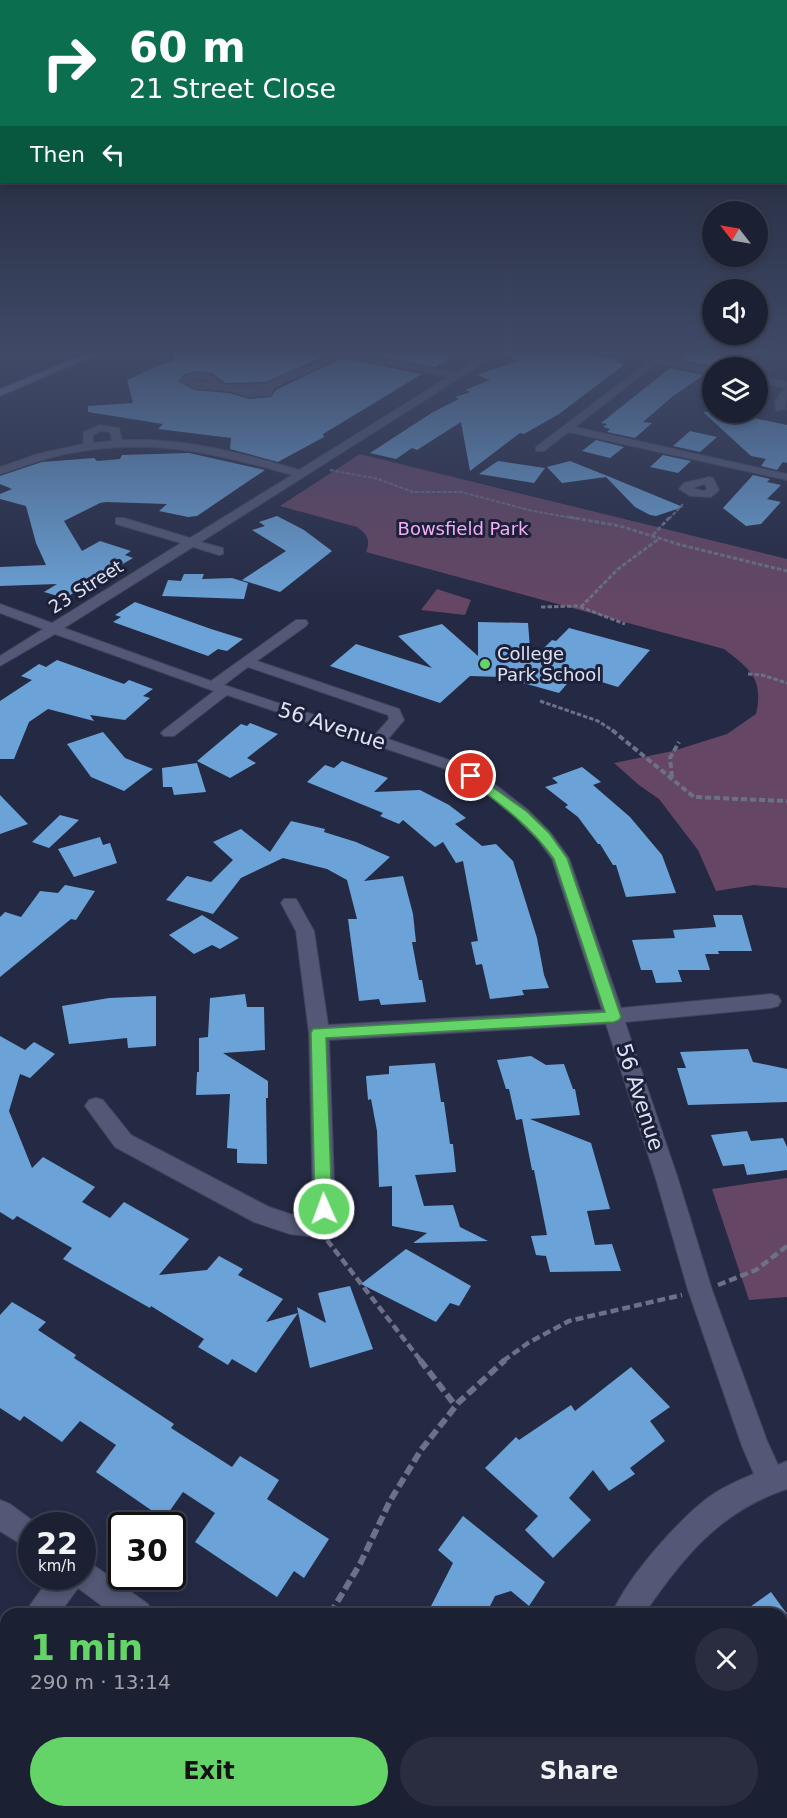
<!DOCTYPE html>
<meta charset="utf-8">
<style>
body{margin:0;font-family:"DejaVu Sans",sans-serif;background:#292d3f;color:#f1f3f6;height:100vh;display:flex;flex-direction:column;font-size:22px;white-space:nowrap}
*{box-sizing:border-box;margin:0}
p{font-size:20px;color:#a0a3ac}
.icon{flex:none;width:33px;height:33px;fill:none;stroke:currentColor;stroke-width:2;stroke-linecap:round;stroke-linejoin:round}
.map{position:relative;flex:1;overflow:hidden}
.side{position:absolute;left:0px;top:1608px;width:788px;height:210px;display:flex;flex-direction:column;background:#1c2033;border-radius:18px 18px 0 0;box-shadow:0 3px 9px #0003,0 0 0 2px #3a3e4e}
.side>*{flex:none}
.hud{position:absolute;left:0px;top:0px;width:788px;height:183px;box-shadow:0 3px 9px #0003,0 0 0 2px #3a3e4e;background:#0b6e4f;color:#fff;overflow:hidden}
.needle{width:39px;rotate:301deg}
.controls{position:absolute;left:702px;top:201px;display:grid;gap:12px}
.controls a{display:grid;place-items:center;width:66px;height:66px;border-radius:50%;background:#1c2033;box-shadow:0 3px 9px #0003,0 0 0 2px #3a3e4e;font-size:30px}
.speed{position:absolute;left:18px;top:1512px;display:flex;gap:12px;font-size:30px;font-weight:700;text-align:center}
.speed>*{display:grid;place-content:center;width:78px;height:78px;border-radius:50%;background:#1c2033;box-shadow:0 3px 9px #0003,0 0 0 2px #3a3e4e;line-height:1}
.speed small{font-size:15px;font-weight:400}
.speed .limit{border:3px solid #111;border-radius:9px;background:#fff;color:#111}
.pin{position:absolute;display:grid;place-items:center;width:51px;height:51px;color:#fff;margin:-26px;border:3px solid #fff;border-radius:50%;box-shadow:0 2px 6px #0007}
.me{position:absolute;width:66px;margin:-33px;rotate:358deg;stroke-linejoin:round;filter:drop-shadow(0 0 4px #0008)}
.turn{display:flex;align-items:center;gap:21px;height:126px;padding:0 30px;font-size:27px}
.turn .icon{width:78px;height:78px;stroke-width:2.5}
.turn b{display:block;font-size:42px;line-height:51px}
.then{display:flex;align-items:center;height:57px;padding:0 30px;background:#0003;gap:12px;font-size:22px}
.round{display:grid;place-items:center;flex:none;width:63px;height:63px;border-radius:32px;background:#292d3f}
.summary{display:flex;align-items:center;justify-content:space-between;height:102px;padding:0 30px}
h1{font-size:36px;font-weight:800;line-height:45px;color:#64d468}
.action{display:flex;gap:12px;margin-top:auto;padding:12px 30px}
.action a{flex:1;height:69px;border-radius:36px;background:#64d468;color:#111;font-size:24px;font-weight:800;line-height:69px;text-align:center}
.action a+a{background:#292d3f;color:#f1f3f6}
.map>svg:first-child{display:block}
</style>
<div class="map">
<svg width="787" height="1818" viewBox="0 0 787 1818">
<rect width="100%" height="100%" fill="#252a44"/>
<path fill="#664665" d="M360 454 787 559V888L754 885 716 891 698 850 659 799 639 785 614 763 673 751 727 734 756 714C764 679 750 669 724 649L366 552C371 540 367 534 357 527L280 506Z
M437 589 471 600 465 615 421 610Z
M787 1178V1297L749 1300 712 1189Z"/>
<path fill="#6ba3d8" d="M173 353H331L266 382 225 383 212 373 198 371 185 374 178 381 194 390 229 393 249 399 271 397 276 390 342 358 422 374 323 434 324 437 278 462 230 449 231 438 158 429 163 424 88 412V406L133 403 127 380 164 363 171 362 175 358Z
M363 353H458L435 367Z
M501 353H580L618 360 615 362 625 364 559 414 524 434 520 433 470 471 461 422 417 450 412 448 396 459 370 453 433 412 459 399 455 397 471 392 465 390 490 380 477 375 518 361Z
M689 353H707L726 356 713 366 680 360Z
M670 368 704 375 673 396 643 422 652 423 635 438 607 432 610 429 603 427 607 424 601 423Z
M703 412H725L787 425V463L783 462 777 470 761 466 766 459 751 456Z
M690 431 717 437 700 452 673 446Z
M596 440 624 447 610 458 582 451Z
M189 453 265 470 197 516 188 517 159 511 167 504 106 502 100 503 64 521 82 551 100 541 131 551 125 555 133 558 65 598 44 592 57 584 0 586V567L46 565 36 543 26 506 0 499V494L12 489 0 484V476L42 462 94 458 97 461 120 459 122 455Z
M663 455 691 461 678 473 650 467Z
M498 461 545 468 534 483 479 474Z
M570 461 610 477 683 507 656 516 650 515 635 507 606 477 562 483 547 467Z
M753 475 770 479 767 482 781 485 767 499 781 502 761 524 746 526 723 508Z
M277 516 304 530 332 551 280 592 242 580 286 551 252 530 265 526 259 522Z
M184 574H204L202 579 232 578 248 583 244 599 162 596 168 580 181 581Z
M135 602 211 629 243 639 227 651 218 649 208 656 113 622 121 617 115 615Z
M478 622 528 623 531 661 552 640 556 641 569 628 650 650 618 687 585 677 584 680 573 677 559 693 502 677 470 676 440 703 330 666 356 644 432 668 398 636 442 624 478 656Z
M57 660 124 684 129 680 153 689 143 696 150 698 125 720 90 715 94 721 48 709 29 722 14 759H0V701L32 680 21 676 39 664 46 667Z
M250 723 278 734 247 758 256 763 230 778 197 761 241 724 247 726Z
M103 732 125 758 153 769 124 791 91 777 67 744Z
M342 761 388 778 374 792 420 790 449 805 466 818 455 824 482 846 496 844 513 861 537 938 544 975 549 988 522 990 524 995 490 999 482 964 476 965 471 942 478 941 463 861 456 863 443 842 435 847 403 820 399 824 380 816 383 813 307 782 325 765 334 768Z
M197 763 206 792 174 795 172 787H163L162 768Z
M582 767 601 782 593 785 630 817 662 855 676 893 626 897 616 865H613L600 844H598L578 817 565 807 568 805 545 787 558 783 552 778Z
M0 795 28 824 0 834Z
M60 815 79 820 49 848 32 842Z
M291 821 325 829 324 832 356 842 390 857 364 881 403 876 413 914 416 942H412L419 980H422L426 1002 381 1005 379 999 359 1001 348 919H357L347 880 327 869 283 858 241 878 213 914 166 900 187 876 211 882 233 860 213 842 241 829 270 852Z
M100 837 103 845 110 843 117 863 74 877 58 849Z
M65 885 95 891 76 920 71 919 0 977V917L5 912 21 917 40 891 58 893Z
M202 915 239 938 220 949 212 945 194 954 169 935Z
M713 915H742L752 951H718L719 954H705L710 970H678L682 982 656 983 652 970H641L632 940 675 938 673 930 716 927Z
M245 994 247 1007H264L265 1050 223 1053 268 1081V1098H266L267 1164 237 1163V1149L227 1148 230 1094 196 1095 197 1072H199V1038L208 1037 210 998Z
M156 996V1046L128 1048 127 1038 69 1044 62 1006 109 998Z
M0 1036 25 1050 34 1042 55 1054 30 1078 20 1074 9 1111 32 1168 43 1157 95 1187 82 1202 110 1218 124 1202 189 1239 159 1275 207 1270 219 1256 243 1269 238 1275 283 1299 266 1322 298 1313 256 1373 232 1359 228 1365 198 1347 204 1339 151 1306 150 1308 63 1259 72 1248 17 1216 13 1220 0 1212Z
M748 1049 753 1062 787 1069V1102L688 1105 677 1068H686L680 1052Z
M531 1056 546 1065 564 1064 573 1089H575L580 1115 530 1119 591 1143 610 1209 587 1211 595 1245 612 1244 621 1271 550 1272 546 1256 536 1255 531 1236 547 1235 534 1170H532L522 1119 516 1120 509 1089H506L497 1060Z
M435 1063 441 1102H444L450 1144H453L456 1172 415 1175 424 1206 453 1205 460 1227 488 1241 413 1243 427 1233 392 1226V1186L379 1187 377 1131 371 1099 368 1100 366 1076 389 1074V1066Z
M747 1131 751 1141 783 1138 787 1147V1170L747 1175 744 1164 723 1166 711 1135Z
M406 1249 471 1286 459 1306 450 1303 436 1322 361 1284Z
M350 1286 373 1349 310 1368 297 1307 326 1323 318 1293Z
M12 1302 46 1322 38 1330 76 1355 74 1358 174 1424 171 1428 232 1467 240 1456 279 1480 267 1499 329 1539 304 1578 294 1571 277 1597 195 1542 215 1513 183 1492 164 1519 96 1472 116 1445 80 1421 62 1442 24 1416 20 1421 0 1408V1315Z
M631 1367 670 1407 650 1421 665 1441 630 1468 635 1474 609 1491 593 1470 569 1498 591 1520 553 1558 525 1530 538 1516 485 1468 516 1437 519 1440 571 1405 575 1411Z
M463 1516 545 1582 529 1606 511 1591 495 1596 486 1614H427L453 1563 438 1550Z
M771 1592 787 1614H740Z"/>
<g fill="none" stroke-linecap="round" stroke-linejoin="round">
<g stroke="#40445a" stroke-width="2">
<path id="minor" d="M335 353H353L455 373 488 353H499L201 542 223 548V554L219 555 193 547 64 628 211 681 296 620H306L308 623 306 626 257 661 399 709 404 720 388 739 458 763 497 786 528 810 550 832 569 858 621 1008 771 994 778 996 781 1001 778 1006 771 1008 625 1022 678 1179 712 1290 767 1441 778 1465 787 1461V1489C720 1511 683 1557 644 1614H612C627 1578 677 1521 709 1497 723 1487 739 1480 754 1474L742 1446 688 1290 656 1179 606 1024 329 1040 335 1209 325 1234 317 1237 290 1234 254 1222 115 1147 85 1106 89 1100 96 1098 103 1100 131 1135 269 1207 290 1214 310 1216 313 1209 309 1033 296 931 281 903 284 899H296L314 931 328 1025 602 1010 552 859 538 840 516 818 485 792 446 769 227 695 174 736H164L161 733 164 730 214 691 55 634 0 666V656L43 629 0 613V604L52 623 181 543 116 524V518H124L190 538 292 475C211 452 149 437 66 454 43 458 22 468 0 474V467L38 454 83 444 84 432 100 425 119 428 122 440C184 437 241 453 299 470L448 377 342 356C320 369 296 376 274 388L271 395 249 397 229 391 194 388 180 381 186 376 198 373 211 375 224 385 267 384 294 370 309 367ZM195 379H204L211 383 192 380ZM101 431 110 432 112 441 93 443V435ZM248 667 388 715 389 719 375 735 224 685Z
M613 353H631L654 357 661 353H673L663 359 712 368V374L657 363 575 427 787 474V480L568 432 544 451H536V447L648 362Z
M758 376 787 382V388L758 382Z
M787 389 785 409 776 411 775 401 784 390Z
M709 477 713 478 719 490 711 497 690 496 679 489 684 483ZM705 484 707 489 704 491 692 488Z
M0 1500 10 1504 40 1526H32V1551L0 1531Z
M82 1560 92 1564 148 1604 153 1614H113L78 1588 59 1614H26L31 1604 51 1576H82Z
M6 1645V1681L0 1683V1647Z
M399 1812H437L439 1818H401Z
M522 1812H554L552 1818H520Z"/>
</g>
<g stroke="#40445a" stroke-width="2">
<path id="major" d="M88 353H100L0 396V389Z"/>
</g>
<path stroke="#6c7188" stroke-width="2" stroke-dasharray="4 1.5" stroke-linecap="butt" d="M330 470 378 479 413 492H461L533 511 578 519
M669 519 684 503"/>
<path stroke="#6c7188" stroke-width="3" stroke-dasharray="4.5 2" stroke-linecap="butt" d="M569 517 620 526 681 545 787 571
M653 535 670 517
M541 607 578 606 625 624
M581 607 618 569 660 538
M748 674 762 675 787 683
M540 701 598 721 615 732"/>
<path stroke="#6c7188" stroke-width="4" stroke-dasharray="6 3" stroke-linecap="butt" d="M612 730 694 797 787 801
M672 777 670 758 679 742"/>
<path stroke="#6c7188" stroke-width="4.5" stroke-dasharray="8 4" stroke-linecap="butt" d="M327 1240 421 1361
M718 1285 756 1270 787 1246
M503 1361 528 1343 569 1321 682 1295"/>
<path stroke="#6c7188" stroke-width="6" stroke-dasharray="10 4.5" stroke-linecap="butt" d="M420 1360 455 1405
M330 1614 360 1564 390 1501 421 1450 459 1402 505 1360
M217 1818 220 1812"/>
<use href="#minor" fill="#525875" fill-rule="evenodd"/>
<use href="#major" fill="#8b7bb8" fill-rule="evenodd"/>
</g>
<linearGradient id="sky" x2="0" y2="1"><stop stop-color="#141725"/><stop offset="0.58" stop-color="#404a67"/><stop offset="1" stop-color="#404a67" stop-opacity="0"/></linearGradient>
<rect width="787" height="607" fill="url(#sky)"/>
<path fill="#64d468" stroke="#418a44" stroke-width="1.5" d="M471 772 526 811 549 833 567 858 621 1017 619 1020 614 1022 326 1038 332 1209 330 1214 324 1216 317 1214 315 1209 311 1033 313 1029 605 1012 554 859C530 825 499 803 467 779V774Z"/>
<circle fill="#64d468" stroke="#1c2039" stroke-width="2" cx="485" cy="664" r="6"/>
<g text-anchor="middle" stroke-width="6" stroke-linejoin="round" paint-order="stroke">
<g font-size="18" fill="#f7adf7" stroke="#1c2039">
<text x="463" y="535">Bowsfield Park</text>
</g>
<g font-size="18" fill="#dee2f4" stroke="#1c2039">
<text transform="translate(86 587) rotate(-32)" y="6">23 Street</text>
</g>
<g font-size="18" fill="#dee2f4" stroke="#1c2039" text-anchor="start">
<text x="497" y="660">College<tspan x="497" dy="21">Park School</tspan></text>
</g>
<g font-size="21" fill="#dee2f4" stroke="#1c2039">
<text transform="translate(332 726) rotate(18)" y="7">56 Avenue</text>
<text transform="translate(640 1097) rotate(72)" y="7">56 Avenue</text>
</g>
</g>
</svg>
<div class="controls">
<a><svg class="needle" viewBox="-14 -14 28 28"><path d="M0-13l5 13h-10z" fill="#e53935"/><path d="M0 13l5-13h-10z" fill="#a0a3ac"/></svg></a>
<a><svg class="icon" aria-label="sound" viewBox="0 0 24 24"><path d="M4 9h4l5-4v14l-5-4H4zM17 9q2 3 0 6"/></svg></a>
<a><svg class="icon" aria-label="layers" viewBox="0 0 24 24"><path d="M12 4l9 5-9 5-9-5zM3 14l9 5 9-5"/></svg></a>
</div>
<div class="speed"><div>22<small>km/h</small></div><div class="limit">30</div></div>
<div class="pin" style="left:471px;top:776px;background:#d93025"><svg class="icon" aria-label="arrive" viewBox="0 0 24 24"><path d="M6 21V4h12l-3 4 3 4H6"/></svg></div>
<svg class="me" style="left:324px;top:1209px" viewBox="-20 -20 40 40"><circle r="17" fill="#64d468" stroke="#fff" stroke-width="3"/><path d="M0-11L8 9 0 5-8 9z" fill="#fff"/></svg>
<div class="hud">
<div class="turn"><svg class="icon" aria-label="right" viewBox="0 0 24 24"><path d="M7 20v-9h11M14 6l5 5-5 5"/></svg><div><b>60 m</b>21 Street Close</div></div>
<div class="then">Then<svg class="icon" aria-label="left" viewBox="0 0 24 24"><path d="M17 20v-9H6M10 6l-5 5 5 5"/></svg></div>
</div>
<section class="side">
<div class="summary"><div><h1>1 min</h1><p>290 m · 13:14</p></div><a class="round"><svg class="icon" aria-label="close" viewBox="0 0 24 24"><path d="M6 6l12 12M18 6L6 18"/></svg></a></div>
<div class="action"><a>Exit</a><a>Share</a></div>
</section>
</div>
